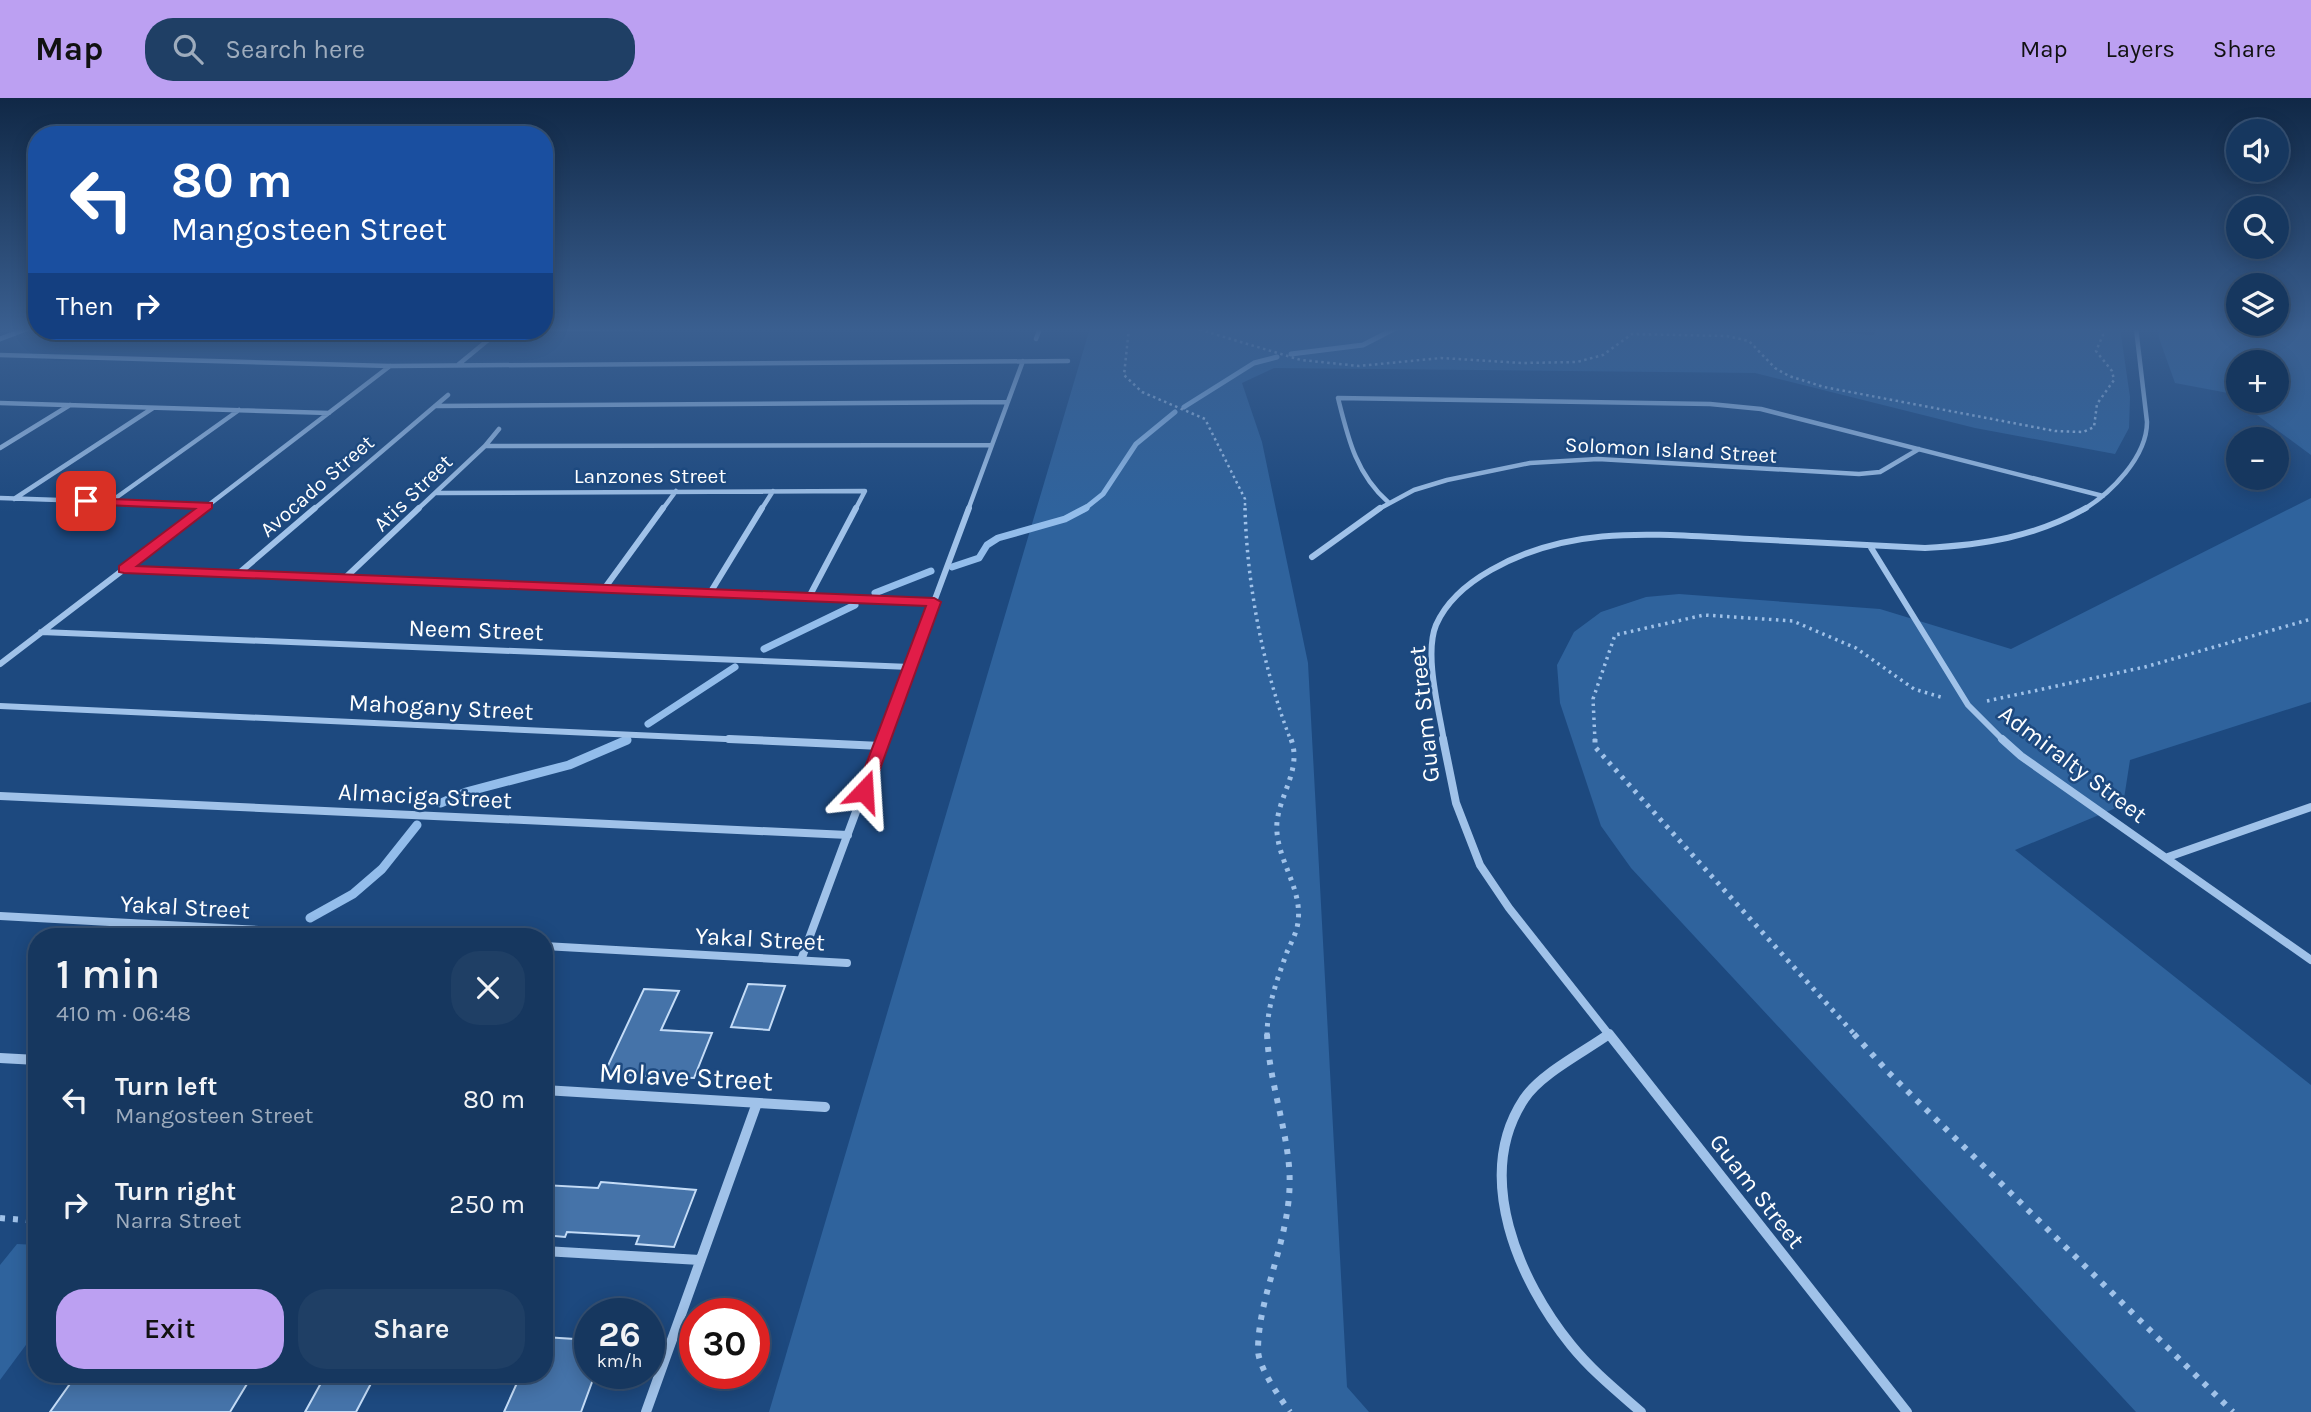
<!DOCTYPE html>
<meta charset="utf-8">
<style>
body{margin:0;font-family:Karla,sans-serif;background:#1f3f65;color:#f1f3f6;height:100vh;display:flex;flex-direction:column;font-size:26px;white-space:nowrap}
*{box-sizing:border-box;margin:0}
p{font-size:23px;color:#9eacbd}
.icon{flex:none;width:38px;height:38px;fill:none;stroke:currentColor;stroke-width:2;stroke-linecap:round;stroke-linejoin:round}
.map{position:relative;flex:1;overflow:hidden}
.details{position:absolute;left:28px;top:830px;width:525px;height:455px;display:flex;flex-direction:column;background:#16375f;border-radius:28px;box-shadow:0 4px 18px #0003,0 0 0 2px #355174}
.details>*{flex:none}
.guide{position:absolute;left:28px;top:28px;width:525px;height:214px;border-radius:28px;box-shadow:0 4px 18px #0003,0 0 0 2px #355174;background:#1a4fa0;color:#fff;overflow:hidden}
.controls{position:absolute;left:2226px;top:21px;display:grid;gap:14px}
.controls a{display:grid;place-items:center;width:63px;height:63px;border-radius:50%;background:#16375f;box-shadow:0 4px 18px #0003,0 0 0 2px #355174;font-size:35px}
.speed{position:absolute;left:574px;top:1200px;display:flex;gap:14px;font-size:35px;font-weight:700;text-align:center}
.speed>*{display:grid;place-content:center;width:91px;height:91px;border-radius:50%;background:#16375f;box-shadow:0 4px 18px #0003,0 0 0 2px #355174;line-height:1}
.speed small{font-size:18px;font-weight:400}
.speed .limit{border:10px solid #d22;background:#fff;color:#111}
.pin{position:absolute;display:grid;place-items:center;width:60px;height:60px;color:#fff;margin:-30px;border-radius:14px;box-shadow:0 4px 10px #0006}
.me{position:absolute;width:77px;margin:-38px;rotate:20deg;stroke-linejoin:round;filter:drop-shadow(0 0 5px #0008)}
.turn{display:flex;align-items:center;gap:24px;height:147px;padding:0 28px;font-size:32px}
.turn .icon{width:91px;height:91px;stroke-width:2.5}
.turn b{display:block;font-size:49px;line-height:60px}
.then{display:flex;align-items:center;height:66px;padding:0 28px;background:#0003;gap:14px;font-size:26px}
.round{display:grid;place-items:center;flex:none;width:74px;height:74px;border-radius:28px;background:#1f3f65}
.overview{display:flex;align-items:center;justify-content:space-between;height:119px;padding:0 28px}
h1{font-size:42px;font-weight:600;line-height:52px}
.primary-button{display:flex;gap:14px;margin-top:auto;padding:14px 28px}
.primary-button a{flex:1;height:80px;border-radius:28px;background:#bca0f2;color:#111;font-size:28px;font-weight:600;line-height:80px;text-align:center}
.primary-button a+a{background:#1f3f65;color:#f1f3f6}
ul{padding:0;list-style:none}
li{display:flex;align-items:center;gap:21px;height:105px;padding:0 28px}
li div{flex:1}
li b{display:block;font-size:26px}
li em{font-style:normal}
header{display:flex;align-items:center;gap:42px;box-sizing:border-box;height:98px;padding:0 35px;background:#bca0f2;color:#111}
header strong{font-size:33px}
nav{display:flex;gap:38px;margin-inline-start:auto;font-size:24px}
.search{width:490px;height:63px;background:#1f3f65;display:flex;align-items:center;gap:18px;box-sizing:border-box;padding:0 24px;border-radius:28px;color:#9eacbd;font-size:26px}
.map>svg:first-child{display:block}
</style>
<header>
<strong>Map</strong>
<div class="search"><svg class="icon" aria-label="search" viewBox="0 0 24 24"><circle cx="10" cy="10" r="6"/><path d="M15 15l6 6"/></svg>Search here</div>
<nav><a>Map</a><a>Layers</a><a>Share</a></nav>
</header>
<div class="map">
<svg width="2311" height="1314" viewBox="0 0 2311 1314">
<rect width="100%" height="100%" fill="#1d497f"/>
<path fill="#2f639d" d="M1090 230H1775L1874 237 1876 230H2120L2130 299 2129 330 2115 356 1975 330 1755 275 1274 270 1242 285 1262 344 1308 565 1347 1289 1369 1314H769Z
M2158 230H2311V357L2238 303H2277V264H2238V303L2228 295 2175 285 2159 240Z
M2311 400V604L2130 662 2123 707 2015 752 2311 987V1314H2136L1631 770 1601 728 1560 605 1557 567 1574 534 1601 514 1646 499 1679 496 1880 511 2011 551Z
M17 1146 37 1147V1232L0 1282V1167Z"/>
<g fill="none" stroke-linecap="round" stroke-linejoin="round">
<path stroke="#93bdeb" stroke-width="5" d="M0 241 29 230
M1291 256 1363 247 1396 230
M1184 309 1254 265 1277 259
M1083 412 1103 396 1136 346 1175 314"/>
<path stroke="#93bdeb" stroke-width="7" d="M952 469 979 460 987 447 998 440 1065 421 1086 410
M875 495 931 473
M764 551 855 507
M648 626 735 569"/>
<path stroke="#93bdeb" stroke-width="9" d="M441 705 466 694 569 667 627 642
M310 820 353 796 382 771 417 727"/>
</g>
<path fill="#4573a9" stroke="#c4dcf7" stroke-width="2" d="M748 886 785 888 769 932 731 929Z
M644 891 679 893 661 932 712 935 694 980 604 976Z
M601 1084 696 1092 674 1149 636 1146 639 1138 567 1134 565 1139 544 1137V1087L598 1090Z
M544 1239 590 1242V1276H595L581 1314H504L521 1276H544Z
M77 1276H253L230 1314H50Z
M326 1276H376L356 1314H305Z"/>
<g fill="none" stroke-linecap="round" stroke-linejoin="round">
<path stroke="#a0c2e9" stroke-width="2.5" stroke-dasharray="2.5 3.5" stroke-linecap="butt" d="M1129 230 1124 277 1142 294 1205 321 1245 401V412
M1194 230 1301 262 1359 268 1441 260 1522 265 1577 264 1603 257 1632 236 1727 238 1749 243 1775 270 1789 278 1824 289 2055 333 2083 334 2094 329 2097 306 2114 282 2112 273 2096 253 2103 237 2099 230"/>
<path stroke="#a0c2e9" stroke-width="3.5" stroke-dasharray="2.5 4.5" stroke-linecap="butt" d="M1245 410C1247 487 1263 571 1291 643
M1987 603 2145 569 2311 521
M1595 643 1593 601 1615 537 1704 517 1793 523 1856 550 1914 591 1944 600"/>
<path stroke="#a0c2e9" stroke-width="5" stroke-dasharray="3.5 6" stroke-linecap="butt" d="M1595 641V649L1856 938
M1267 938C1267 908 1277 882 1287 854 1291 845 1297 834 1298 824 1303 789 1274 759 1277 724 1280 696 1302 670 1291 641"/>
<path stroke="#a0c2e9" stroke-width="6" stroke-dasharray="5 8" stroke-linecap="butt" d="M1267 936C1269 981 1285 1024 1289 1068 1295 1135 1258 1192 1258 1253 1259 1270 1280 1300 1290 1314
M1854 936 1888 974 2233 1314
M0 1120 37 1123"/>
<path stroke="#a0c2e9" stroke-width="4.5" d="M544 231 643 230
M1036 241 1040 230
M0 257 390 268 1068 263
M459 266 499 233
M0 305 329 315
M435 308 1008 304
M485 348 992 347
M0 350 70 307
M436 395 865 393 855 412
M0 400 207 407
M14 401 153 310
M110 404 239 312
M1388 404C1356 376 1348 340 1338 300L1710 306 1761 311 2103 398
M202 412 390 268
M313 412 448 297
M417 412 485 348 499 331
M662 412 676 393
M761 412 773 393
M968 412 1023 263
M1377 412 1414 392 1447 382 1530 365 1598 361 1859 376 1880 374 1919 351
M2083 412C2111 395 2147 359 2147 324L2136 230"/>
<path stroke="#a0c2e9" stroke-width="6" d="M1870 448 1968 607 2004 643
M1312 459 1380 410
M124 471 934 504
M239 475 315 410
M345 480 419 410
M604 491 663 410
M710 495 762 410
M809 499 856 410
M41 534 910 569
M0 566 204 410
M0 608 768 643
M882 643 969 410
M1444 643C1439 612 1424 556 1436 527 1447 502 1468 485 1491 472 1573 425 1661 437 1750 441 1808 444 1867 447 1925 450 1983 447 2035 439 2086 410"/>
<path stroke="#a0c2e9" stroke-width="8" d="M729 641 881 648
M1443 641 1456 705 1480 767 1509 810 1610 938
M2002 641 2021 658 2311 862
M0 698 848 737
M2168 759 2311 709
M0 818 369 838
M544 848 847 865
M801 862 883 641
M1606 938 1609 936"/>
<path stroke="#a0c2e9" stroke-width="10" d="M1609 936C1584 954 1540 976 1524 1001 1473 1078 1519 1183 1571 1247 1592 1273 1617 1293 1641 1314
M1609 936 1907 1314
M0 960 37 962
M544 992 825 1009
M544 1153 700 1162
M646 1314 757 1005"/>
</g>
<linearGradient id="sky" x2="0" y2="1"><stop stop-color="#102846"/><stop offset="0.56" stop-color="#3a5f90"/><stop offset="1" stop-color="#3a5f90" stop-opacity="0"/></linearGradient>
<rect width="2311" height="414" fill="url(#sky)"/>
<path fill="#e11d48" stroke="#92132f" stroke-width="2" d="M86 400 212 405V410L137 468 934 500 941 504 872 693 864 698 856 693 926 508 124 475 119 474V468L195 411 82 406V401Z"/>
<g text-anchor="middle" stroke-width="5" stroke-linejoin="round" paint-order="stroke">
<g font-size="21" fill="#fff" stroke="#1d497f">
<text transform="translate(1671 352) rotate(3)" y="7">Solomon Island Street</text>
<text x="650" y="385">Lanzones Street</text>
<text transform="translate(317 388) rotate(-41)" y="7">Avocado Street</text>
<text transform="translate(413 395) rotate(-44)" y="7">Atis Street</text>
</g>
<g font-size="24" fill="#fff" stroke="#1d497f">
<text transform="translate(476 532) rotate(2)" y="8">Neem Street</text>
<text transform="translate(441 609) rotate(3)" y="8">Mahogany Street</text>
<text transform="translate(1424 616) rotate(-96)" y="8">Guam Street</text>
<text transform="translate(2073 666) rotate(37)" y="8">Admiralty Street</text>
<text transform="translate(425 698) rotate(3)" y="8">Almaciga Street</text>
<text transform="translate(185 809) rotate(3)" y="8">Yakal Street</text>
<text transform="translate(760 841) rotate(3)" y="8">Yakal Street</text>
<text transform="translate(1757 1093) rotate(52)" y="8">Guam Street</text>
</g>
<g font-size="28" fill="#fff" stroke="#1d497f">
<text transform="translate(686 978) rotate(3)" y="10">Molave Street</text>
</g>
</g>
</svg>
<div class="controls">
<a><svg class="icon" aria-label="sound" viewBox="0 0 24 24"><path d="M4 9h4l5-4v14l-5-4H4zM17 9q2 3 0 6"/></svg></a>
<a><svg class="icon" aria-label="search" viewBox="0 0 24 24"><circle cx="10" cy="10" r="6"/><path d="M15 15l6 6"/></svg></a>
<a><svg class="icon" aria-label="layers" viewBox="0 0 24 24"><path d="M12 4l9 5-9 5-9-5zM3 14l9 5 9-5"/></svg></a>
<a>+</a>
<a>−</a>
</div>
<div class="speed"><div>26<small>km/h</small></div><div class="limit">30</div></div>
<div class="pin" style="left:86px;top:403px;background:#d93025"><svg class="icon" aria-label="arrive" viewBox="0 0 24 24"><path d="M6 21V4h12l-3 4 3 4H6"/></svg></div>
<svg class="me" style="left:864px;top:693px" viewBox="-20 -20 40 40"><path d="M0-17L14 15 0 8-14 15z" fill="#e11d48" stroke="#fff" stroke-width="4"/></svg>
<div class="guide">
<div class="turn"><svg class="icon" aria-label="left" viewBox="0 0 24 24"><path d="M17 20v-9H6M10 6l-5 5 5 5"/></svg><div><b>80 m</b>Mangosteen Street</div></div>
<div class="then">Then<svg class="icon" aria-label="right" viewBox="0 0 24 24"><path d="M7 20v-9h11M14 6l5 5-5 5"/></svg></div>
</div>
<section class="details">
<div class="overview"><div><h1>1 min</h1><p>410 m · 06:48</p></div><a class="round"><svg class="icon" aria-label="close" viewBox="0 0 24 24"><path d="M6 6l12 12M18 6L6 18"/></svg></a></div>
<ul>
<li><svg class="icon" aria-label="left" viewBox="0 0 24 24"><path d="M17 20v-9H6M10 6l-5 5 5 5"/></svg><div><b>Turn left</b><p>Mangosteen Street</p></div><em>80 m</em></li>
<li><svg class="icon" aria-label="right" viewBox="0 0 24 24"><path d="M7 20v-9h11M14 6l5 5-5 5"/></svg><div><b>Turn right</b><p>Narra Street</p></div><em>250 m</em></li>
</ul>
<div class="primary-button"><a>Exit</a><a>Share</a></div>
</section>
</div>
